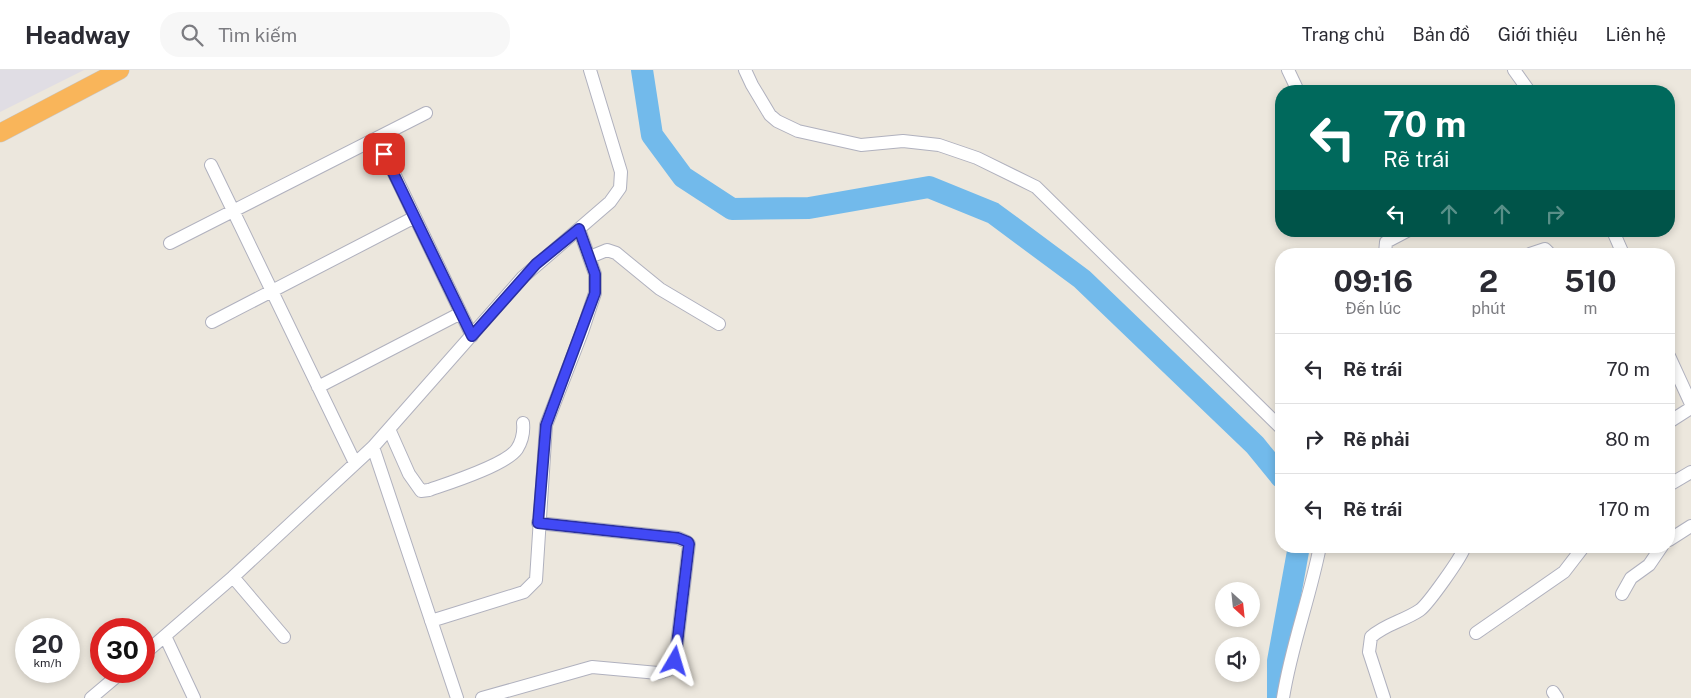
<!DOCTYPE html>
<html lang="vi">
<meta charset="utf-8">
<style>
body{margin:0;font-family:"Public Sans",sans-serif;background:#f7f7f7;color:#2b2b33;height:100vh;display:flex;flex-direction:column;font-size:19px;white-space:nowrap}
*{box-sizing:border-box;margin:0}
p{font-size:16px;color:#7c7c81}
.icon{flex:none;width:28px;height:28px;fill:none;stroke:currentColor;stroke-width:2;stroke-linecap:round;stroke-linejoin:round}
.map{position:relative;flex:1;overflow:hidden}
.side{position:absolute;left:1275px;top:178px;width:400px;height:305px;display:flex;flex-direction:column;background:#fff;border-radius:20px;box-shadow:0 2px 8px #0003}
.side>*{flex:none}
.banner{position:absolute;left:1275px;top:15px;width:400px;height:152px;border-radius:20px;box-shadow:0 2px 8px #0003;background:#00695c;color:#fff;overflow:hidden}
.needle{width:32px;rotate:153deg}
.tools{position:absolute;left:1215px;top:512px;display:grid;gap:10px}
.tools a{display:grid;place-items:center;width:45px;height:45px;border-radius:50%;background:#fff;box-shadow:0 2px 8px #0003;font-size:25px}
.speed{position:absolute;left:15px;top:548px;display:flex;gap:10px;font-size:25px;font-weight:700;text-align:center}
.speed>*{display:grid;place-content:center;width:65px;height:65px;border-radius:50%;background:#fff;box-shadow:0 2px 8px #0003;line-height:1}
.speed small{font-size:12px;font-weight:400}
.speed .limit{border:8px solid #d22;background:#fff;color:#111}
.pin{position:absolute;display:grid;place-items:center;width:42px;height:42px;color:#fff;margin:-21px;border-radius:10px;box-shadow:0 2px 8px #0006}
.me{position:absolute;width:55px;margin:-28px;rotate:7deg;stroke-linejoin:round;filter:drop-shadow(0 0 4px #0008)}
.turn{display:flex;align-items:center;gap:18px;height:105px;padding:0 25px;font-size:22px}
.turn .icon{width:65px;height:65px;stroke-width:2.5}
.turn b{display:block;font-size:35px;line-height:42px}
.lanes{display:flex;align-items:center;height:48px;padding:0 25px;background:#0003;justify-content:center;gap:25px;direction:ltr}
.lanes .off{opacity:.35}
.eta{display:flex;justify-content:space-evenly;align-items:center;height:85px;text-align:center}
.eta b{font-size:30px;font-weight:700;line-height:35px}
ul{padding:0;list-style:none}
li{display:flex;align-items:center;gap:15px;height:70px;padding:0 25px;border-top:1px solid #e1e1e2}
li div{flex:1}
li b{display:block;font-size:19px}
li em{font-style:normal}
header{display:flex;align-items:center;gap:30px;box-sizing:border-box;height:70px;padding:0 25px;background:#fff;border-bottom:1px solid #e1e1e2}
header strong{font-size:24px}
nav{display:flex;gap:28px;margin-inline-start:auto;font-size:18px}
.search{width:350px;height:45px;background:#f7f7f7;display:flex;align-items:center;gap:12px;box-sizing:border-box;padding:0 18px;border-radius:20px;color:#7c7c81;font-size:19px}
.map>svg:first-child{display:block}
</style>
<header>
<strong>Headway</strong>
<div class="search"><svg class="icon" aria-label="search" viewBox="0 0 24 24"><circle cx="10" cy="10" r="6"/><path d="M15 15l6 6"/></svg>Tìm kiếm</div>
<nav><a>Trang chủ</a><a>Bản đồ</a><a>Giới thiệu</a><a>Liên hệ</a></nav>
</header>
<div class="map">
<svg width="1691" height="628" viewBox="0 0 1691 628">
<rect width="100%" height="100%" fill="#ece7dd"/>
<path fill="#e0dde4" d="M0 0H84L0 42Z"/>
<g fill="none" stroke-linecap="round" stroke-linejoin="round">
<path stroke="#72baeb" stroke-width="22" d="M642 0 652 65 683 107 732 139 809 138 929 117 993 143 1082 209 1255 375 1281 407
M1278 628V591L1299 476"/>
<g stroke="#b0b1be" stroke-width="14">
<path id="minor" d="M745 0 752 15 770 45 777 51 798 61 861 75 903 71 939 75 977 88 1036 117 1281 358
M1288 0 1298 21
M1514 0 1529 21
M377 68 472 266
M211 95 355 393
M1613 161 1623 184
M170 173 426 43
M1385 184 1386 172 1407 161
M1530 184 1545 179 1550 184
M590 187 607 180 616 183 660 219 719 254
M212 252 415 147
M1669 286 1691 334
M318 317 461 243
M1669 352 1691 338
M389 359 409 404 421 421 429 420C449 413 506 395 517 379 522 371 524 362 523 353
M373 377 457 628
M1669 415 1691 402
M1669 470 1691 456
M233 507 284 567
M1622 524 1631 508 1649 495 1662 476
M431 551 524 522 536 510 546 355 582 262 595 223V204L579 159
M1476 563 1564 502 1584 476
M165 566 194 628
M144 584 233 507 373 377 523 207 610 132 620 118 621 102 590 0
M1553 622 1557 628
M91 628 123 601
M482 628 592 597 658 603 668 600 675 591 689 474 687 472 678 468 538 453
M1283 628C1291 576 1310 528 1320 476
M1384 628 1369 582 1371 567C1385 554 1404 551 1420 540 1428 534 1462 487 1465 476"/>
</g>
<g stroke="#c8c8c8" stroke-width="19">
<path id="highway" d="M0 63 120 0"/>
</g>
<use href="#minor" stroke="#fff" stroke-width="12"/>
<use href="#highway" stroke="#f9b55a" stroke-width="18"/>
</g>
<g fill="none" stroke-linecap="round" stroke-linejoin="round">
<g stroke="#2a2f9f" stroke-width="12">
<path id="route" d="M384 84 472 266 536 194 579 159 595 204V223L546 355 538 453 678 468 688 472 689 474 675 591"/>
</g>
<use href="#route" stroke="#4149f5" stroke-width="9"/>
</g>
</svg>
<div class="tools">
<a><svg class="needle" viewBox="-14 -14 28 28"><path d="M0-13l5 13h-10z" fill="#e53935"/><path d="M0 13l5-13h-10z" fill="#7c7c81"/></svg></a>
<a><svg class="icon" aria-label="sound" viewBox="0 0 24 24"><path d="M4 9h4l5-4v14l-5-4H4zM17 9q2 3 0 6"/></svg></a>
</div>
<div class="speed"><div>20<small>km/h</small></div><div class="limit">30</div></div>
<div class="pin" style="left:384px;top:84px;background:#d93025"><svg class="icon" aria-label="arrive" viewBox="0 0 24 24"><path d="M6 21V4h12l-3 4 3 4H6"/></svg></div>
<svg class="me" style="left:675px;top:591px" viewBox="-20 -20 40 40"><path d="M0-17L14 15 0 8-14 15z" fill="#4149f5" stroke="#fff" stroke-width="4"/></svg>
<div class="banner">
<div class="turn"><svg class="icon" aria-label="left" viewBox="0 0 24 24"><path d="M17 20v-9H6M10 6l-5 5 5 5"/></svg><div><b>70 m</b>Rẽ trái</div></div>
<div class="lanes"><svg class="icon" aria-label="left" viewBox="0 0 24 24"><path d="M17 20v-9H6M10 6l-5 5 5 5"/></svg><svg class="icon off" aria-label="ahead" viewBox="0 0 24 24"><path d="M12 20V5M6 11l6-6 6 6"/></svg><svg class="icon off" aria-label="ahead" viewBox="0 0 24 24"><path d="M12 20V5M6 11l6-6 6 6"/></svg><svg class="icon off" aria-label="right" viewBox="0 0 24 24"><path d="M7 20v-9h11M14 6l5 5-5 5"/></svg></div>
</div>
<section class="side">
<div class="eta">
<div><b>09:16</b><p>Đến lúc</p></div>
<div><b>2</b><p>phút</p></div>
<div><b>510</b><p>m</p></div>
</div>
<ul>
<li><svg class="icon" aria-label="left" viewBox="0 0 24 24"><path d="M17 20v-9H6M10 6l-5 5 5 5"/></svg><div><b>Rẽ trái</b></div><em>70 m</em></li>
<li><svg class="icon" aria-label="right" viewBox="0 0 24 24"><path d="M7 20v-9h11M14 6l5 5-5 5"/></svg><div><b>Rẽ phải</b></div><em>80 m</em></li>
<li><svg class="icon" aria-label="left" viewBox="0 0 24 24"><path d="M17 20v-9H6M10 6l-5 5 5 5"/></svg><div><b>Rẽ trái</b></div><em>170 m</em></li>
</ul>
</section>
</div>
